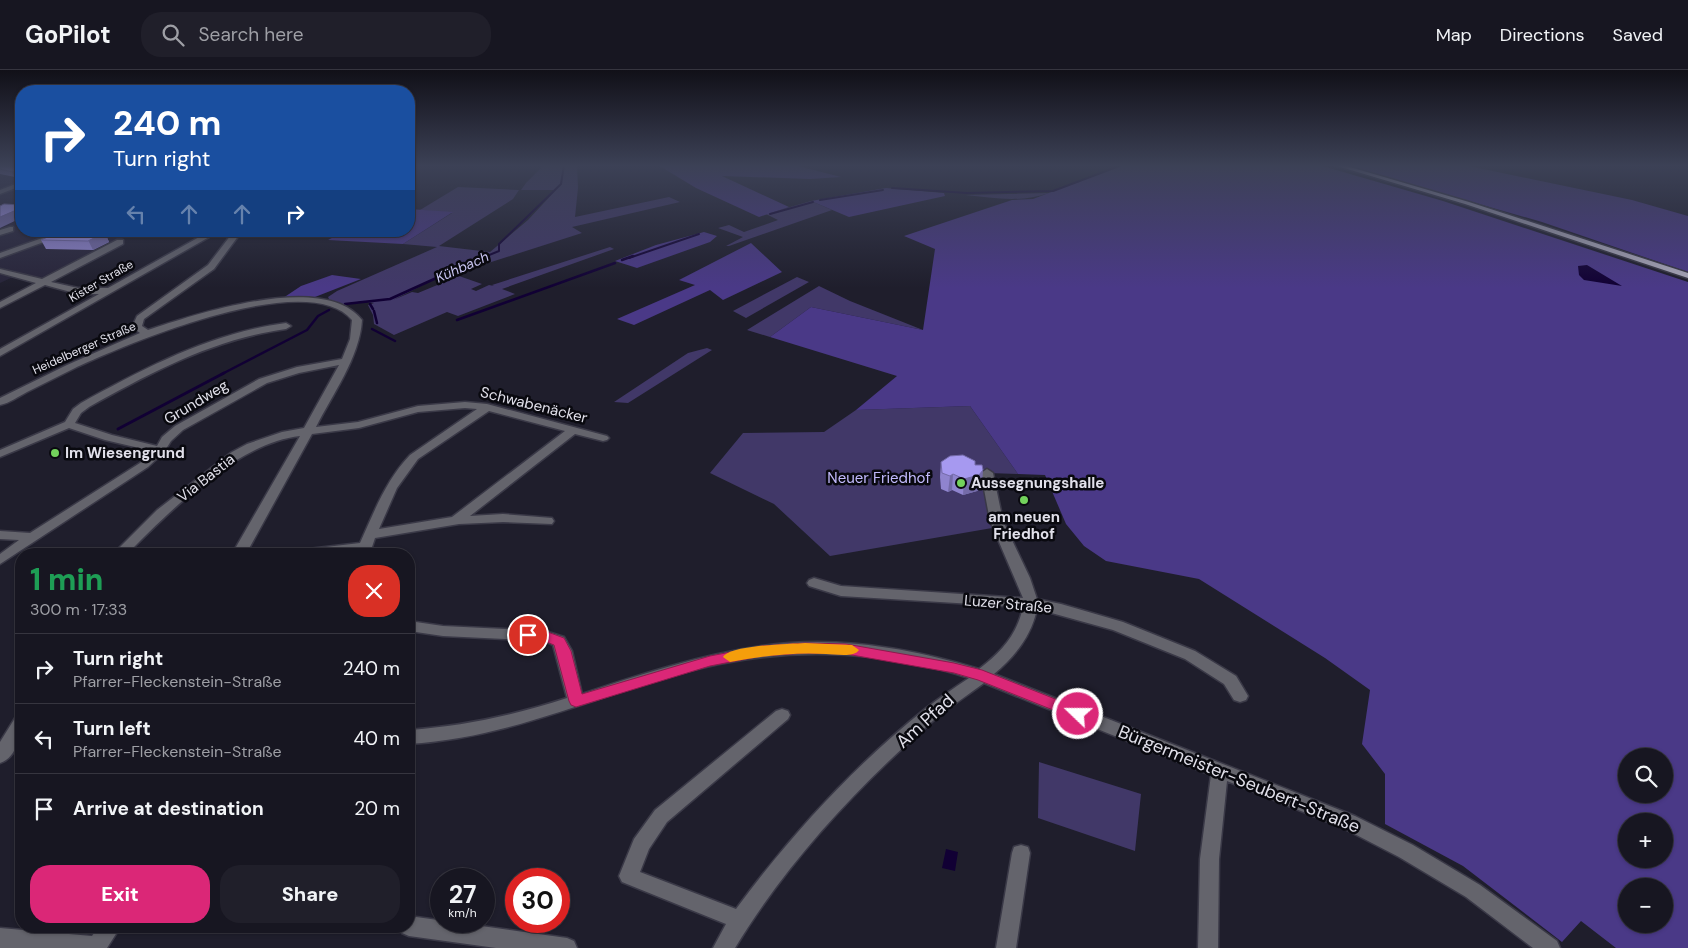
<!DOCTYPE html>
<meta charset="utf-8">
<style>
body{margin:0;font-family:"DM Sans",sans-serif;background:#201f2a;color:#f1f3f6;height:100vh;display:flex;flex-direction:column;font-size:19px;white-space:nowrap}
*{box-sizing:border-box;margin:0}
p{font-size:16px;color:#9e9fa5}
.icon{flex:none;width:28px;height:28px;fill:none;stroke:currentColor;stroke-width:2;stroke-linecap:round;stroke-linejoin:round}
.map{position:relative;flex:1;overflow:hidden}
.panel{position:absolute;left:15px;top:478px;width:400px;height:385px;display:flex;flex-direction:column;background:#171621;border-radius:20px;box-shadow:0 1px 4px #0004,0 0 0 1px #36353f}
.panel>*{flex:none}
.guide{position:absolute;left:15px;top:15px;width:400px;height:152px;border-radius:20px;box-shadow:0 1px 4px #0004,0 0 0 1px #36353f;background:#1a4fa0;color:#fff;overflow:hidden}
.controls{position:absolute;left:1618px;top:678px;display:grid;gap:10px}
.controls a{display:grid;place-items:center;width:55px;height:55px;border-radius:50%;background:#171621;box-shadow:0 1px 4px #0004,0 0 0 1px #36353f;font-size:25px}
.speed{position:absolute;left:430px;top:798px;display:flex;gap:10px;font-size:25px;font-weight:700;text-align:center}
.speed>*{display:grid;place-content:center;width:65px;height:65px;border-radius:50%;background:#171621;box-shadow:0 1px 4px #0004,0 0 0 1px #36353f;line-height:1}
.speed small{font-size:12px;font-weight:400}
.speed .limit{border:8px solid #d22;background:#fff;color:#111}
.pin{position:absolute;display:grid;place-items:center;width:42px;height:42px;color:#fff;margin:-21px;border:2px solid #fff;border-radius:50%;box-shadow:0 1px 5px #0007}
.me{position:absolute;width:55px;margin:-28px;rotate:292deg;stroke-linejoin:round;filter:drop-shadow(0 0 4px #0008)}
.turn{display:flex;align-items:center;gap:18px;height:105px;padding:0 15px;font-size:22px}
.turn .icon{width:65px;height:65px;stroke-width:2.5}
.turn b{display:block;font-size:35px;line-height:42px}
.lanes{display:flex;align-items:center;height:48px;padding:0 15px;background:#0003;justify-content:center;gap:25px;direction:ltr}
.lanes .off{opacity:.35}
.round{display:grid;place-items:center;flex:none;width:52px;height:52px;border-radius:20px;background:#201f2a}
.overview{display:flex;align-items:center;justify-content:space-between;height:85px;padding:0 15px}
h1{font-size:30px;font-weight:800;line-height:38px;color:#1e9e55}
.cta{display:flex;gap:10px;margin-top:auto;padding:10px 15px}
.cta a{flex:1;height:58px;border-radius:20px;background:#db2777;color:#fff;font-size:20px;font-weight:800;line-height:58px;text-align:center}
.cta a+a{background:#201f2a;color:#f1f3f6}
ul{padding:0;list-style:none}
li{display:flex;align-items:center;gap:15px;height:70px;padding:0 15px;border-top:1px solid #36353f}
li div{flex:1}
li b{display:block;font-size:19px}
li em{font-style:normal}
header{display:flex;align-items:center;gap:30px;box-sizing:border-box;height:70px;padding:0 25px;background:#171621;border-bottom:1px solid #36353f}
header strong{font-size:24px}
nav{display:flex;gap:28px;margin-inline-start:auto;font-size:18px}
.search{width:350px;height:45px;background:#201f2a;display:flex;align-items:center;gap:12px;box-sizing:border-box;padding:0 18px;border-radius:20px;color:#9e9fa5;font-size:19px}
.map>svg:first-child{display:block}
</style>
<header>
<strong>GoPilot</strong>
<div class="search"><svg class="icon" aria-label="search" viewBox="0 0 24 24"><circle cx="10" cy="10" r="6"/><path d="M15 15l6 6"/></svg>Search here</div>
<nav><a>Map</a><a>Directions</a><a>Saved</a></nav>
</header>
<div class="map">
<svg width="1688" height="878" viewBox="0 0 1688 878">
<rect width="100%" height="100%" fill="#1f1e2c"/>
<path fill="#28253a" d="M21 95V161H136L46 211 15 206 0 213V97Z"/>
<path fill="#413868" d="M544 95H577L578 118 575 147 669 127 680 132 572 157 582 163 457 203 449 202 393 230 412 222 418 223 459 206 482 214 471 219 476 221 489 215 494 216 492 215 610 177 614 179 502 219 515 224 458 246 447 242 394 265 374 254 373 245 368 235 374 233 361 231 346 235 330 231 328 227 337 221 437 177 403 174 452 143 420 140 458 117 519 120 513 129 439 176 490 182 528 150 556 120H521L526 113Z
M1049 123C1021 133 994 128 965 125Z
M811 131 832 140 729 176H726L743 167 718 158 729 155 744 162 778 150 766 144Z
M797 207 809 212 746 248 733 241Z
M819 216 850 231 923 260 811 237 770 267 747 260Z
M707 278 712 280 628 333 614 332 688 283Z
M970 336 1018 404 988 403 998 457 830 486 774 434 710 403 743 363 824 362 856 340Z
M1039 692 1141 724 1135 781 1038 748Z"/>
<path fill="#4a3987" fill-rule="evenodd" d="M658 95H794L841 107 810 109 722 106 789 137 759 147 696 118Z
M1122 95H1319L1443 131 1688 212V878H1616L1581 851 1562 872 1463 796 1385 754V704L1362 674 1370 620 1325 588 1199 509 1106 491 1084 476 1066 454 1045 405 1018 404 970 336 856 340 897 306 770 267 811 237 923 260 935 179 904 166 1012 130 1033 129ZM1626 686H1664V724H1626ZM1626 751H1664V789H1626ZM1626 816H1664V854H1626Z
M1344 95H1464L1632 130 1688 146V202L1542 152Z
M886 118 944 123 945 126 849 147 811 131Z
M409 139 453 142 403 174 328 170 345 161H409Z
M704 162 717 166 710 172 637 198 615 191 656 175Z
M751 173 782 202 723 230 710 220 634 255 617 249 695 215 679 210Z
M332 205 361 209 315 227 283 228 301 216Z"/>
<path fill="#110034" d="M1587 195 1622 216 1584 210 1579 205 1578 196Z
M946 779 958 782 955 801 942 798Z"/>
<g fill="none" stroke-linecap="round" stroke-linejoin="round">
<path stroke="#110034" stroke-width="2" d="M892 118 967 123 1053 121 1122 95
M820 130 883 120
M770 144 813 132
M482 188 499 181V174L561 114 564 95
M629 188 699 164"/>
<path stroke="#110034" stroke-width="2.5" d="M622 190 633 186
M345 234 390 229 485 186
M370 234 373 239
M374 241 377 253
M457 250 615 193
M372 259 395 271
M222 304 307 260 318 246 329 240"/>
<path stroke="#110034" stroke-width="3" d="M118 359 224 303"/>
<g stroke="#3a3947" stroke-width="3">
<path id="minor" d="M21 112V116L0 124V120Z
M10 157H13V161L0 165V160Z
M62 161H74L0 188V183Z
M210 161 218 162 0 286V279L99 224H78L45 215 0 238V232L36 213 0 203V199L42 209 117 170H123V174L51 212 78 218H108Z
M234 161H242L214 199 144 249 142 256 148 260C196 244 324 201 362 250 360 287 332 325 316 357L358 352 418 336 465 332 487 334 607 366 609 368 607 370 603 371 575 364 470 446 503 444 552 448 554 451 552 454 503 452 459 454 375 468 372 477 374 484H360V482L294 484 300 480 360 473C374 442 386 410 410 385L477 339 465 338 418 342 359 358 312 364 246 484H232L300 366C237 373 171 440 127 484H113L157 440 232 382 247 374 282 362 304 358 339 295 299 303 267 313 183 360 171 371 164 382 148 397 0 494V484L19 470 0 469V461L30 463 140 393 152 381 105 370 69 358 0 387V380L65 352 73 339 81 333C147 297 211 263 286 253L291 256 286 259C214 269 152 302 89 337L81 343 75 353 112 365 157 376 162 367 175 356 259 309 297 297 342 289 350 269 352 250C307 197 127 274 75 298 59 306 43 314 27 322 19 326 10 333 0 335V328L67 295 140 263 132 257 137 246 208 195ZM489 341 565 361 452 447 379 459 397 418 418 389Z
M987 399 993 403 1003 451 1030 508 1037 529 1061 534 1123 552 1195 581 1236 606 1248 626 1246 630 1240 632 1234 630 1224 614 1185 589 1113 560 1037 539C1031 567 1015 586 994 604L1355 746 1413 775 1480 815 1557 871 1560 878H1533L1466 827 1399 787 1343 758 1227 711 1219 789 1218 878H1198L1200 789 1211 705 984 613C968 625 951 636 935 649 859 715 787 792 735 878H713L726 854 622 812 619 806 634 769 655 740 776 641 782 639 788 641 790 645 788 649 667 752 649 779 640 802 736 839C790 766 854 696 925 639 939 628 954 618 969 608 888 582 802 577 719 594 612 617 521 667 409 674V660C464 656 515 645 567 628L553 575 544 571 443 566 409 561V551L443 556 545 561 564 567 572 581 582 624C641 604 700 585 762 576 834 565 911 578 979 599 1001 582 1017 565 1023 537L841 526 809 516 807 513 809 510 814 508 841 516 1023 528 990 451 981 403Z
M21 647C21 663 18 687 0 693V672L15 648Z
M1021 775 1028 777 1030 783 1016 878H996L1012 783 1014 777Z
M409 846 567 868 574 871 577 878H496L409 866 402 863 399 856H409Z
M99 856H121L107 878H0V858L92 866Z"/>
</g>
<g stroke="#3a3947" stroke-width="3">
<path id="primary" d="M1334 95H1343L1469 132 1688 203V208L1465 134Z"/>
</g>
<use href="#minor" fill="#64646c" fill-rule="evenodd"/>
<use href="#primary" fill="#aaa8b9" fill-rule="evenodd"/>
</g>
<path fill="#8f84ce" d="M0 95H21L15 107 0 104Z
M105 163 109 172 93 180 46 179 41 170Z
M941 392 975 395 982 416 977 421 963 425 952 420 948 422 941 419 940 407Z"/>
<path fill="#746ba8" d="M21 99V105L15 107 12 102Z
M21 138V148L0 158V147Z
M86 161H109L105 163 109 172 93 180 84 162Z
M983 400 982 416 977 421 963 425 964 409Z
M953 404 952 420 948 422 950 406Z"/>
<path fill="#a699f0" stroke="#746ba8" d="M0 95H21V99L12 102 0 99Z
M4 134 21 135V138L0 147V136Z
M61 161H86L84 162 104 163 88 171 41 170Z
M963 385 975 391V395H982L983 400 979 405 964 409 953 404 950 406 942 403 941 392 950 386Z"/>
<linearGradient id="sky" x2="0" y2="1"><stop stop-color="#111018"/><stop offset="0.44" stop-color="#3c4156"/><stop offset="1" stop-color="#3c4156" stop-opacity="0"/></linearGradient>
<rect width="1688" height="218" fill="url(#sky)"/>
<path fill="#db2777" stroke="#8e194d" d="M528 561H545L564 568 571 581 582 624 710 586 762 576 805 573 846 574 954 593 982 600 1083 640 1085 644 1083 648 1078 650 978 610 954 603 846 584 805 583 762 586 710 596 576 637 571 635 569 631 554 575 544 571 523 569 521 565 523 562Z"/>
<path fill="#f59e0b" d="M805 573 852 575 859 580C854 588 835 584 826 584 793 582 762 586 730 592L723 587C730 575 790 574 805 573Z"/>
<g fill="#73d25c" stroke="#09090f" stroke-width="2">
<circle cx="55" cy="383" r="5"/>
<circle cx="961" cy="413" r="5"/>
<circle cx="1024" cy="430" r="5"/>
</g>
<g text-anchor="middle" stroke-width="5" stroke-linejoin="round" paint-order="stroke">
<g font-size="12" fill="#e1e0ea" stroke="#09090f">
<text transform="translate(101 211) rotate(-30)" y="4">Kister Straße</text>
<text transform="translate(84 278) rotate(-24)" y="4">Heidelberger Straße</text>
</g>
<g font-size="14" font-style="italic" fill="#c8c4f0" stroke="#09090f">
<text transform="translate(462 197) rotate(-24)" y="5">Kühbach</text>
</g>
<g font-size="15" fill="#e1e0ea" stroke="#09090f">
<text transform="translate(196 332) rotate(-31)" y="5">Grundweg</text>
<text transform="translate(534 335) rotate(14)" y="5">Schwabenäcker</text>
<text transform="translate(206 408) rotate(-38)" y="5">Via Bastia</text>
<text transform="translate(1008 534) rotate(5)" y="5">Luzer Straße</text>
</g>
<g font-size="15" font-weight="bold" fill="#e1e0ea" stroke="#09090f" text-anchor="start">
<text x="65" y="388">Im Wiesengrund</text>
<text x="971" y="418">Aussegnungshalle</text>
<text x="1024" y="452" text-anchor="middle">am neuen<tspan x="1024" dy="17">Friedhof</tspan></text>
</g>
<g font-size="15" fill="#c2bafc" stroke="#09090f">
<text x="879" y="413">Neuer Friedhof</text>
</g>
<g font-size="18" fill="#e1e0ea" stroke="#09090f">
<text transform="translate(925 651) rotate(-42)" y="6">Am Pfad</text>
<text transform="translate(1239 709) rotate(22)" y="6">Bürgermeister-Seubert-Straße</text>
</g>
</g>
</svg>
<div class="controls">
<a><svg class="icon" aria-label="search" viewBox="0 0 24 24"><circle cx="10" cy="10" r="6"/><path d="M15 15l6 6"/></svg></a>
<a>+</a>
<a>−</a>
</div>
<div class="speed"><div>27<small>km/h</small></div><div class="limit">30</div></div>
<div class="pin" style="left:528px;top:565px;background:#d93025"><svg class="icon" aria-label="arrive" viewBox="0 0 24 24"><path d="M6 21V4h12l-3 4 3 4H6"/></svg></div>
<svg class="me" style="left:1078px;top:644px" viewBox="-20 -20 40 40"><circle r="17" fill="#db2777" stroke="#fff" stroke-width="3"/><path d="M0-11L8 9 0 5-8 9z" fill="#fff"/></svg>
<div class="guide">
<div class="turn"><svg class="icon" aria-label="right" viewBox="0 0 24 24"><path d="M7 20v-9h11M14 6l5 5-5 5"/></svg><div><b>240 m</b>Turn right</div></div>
<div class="lanes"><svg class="icon off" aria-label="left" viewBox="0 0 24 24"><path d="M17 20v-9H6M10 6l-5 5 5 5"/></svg><svg class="icon off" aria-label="ahead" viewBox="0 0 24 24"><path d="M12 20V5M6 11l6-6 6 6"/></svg><svg class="icon off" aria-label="ahead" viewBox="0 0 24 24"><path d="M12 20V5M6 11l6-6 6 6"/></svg><svg class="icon" aria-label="right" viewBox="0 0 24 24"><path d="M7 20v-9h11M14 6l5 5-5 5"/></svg></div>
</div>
<section class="panel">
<div class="overview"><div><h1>1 min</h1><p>300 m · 17:33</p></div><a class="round" style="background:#d93025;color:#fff"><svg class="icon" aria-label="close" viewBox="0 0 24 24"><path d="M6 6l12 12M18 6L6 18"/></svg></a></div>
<ul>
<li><svg class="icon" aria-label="right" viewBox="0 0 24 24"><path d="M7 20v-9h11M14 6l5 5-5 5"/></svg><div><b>Turn right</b><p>Pfarrer-Fleckenstein-Straße</p></div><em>240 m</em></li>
<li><svg class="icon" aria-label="left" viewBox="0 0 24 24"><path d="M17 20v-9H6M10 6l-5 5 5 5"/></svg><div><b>Turn left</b><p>Pfarrer-Fleckenstein-Straße</p></div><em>40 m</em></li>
<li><svg class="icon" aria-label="arrive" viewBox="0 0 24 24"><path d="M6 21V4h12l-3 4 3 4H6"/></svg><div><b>Arrive at destination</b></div><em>20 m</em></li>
</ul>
<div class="cta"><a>Exit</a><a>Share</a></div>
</section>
</div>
